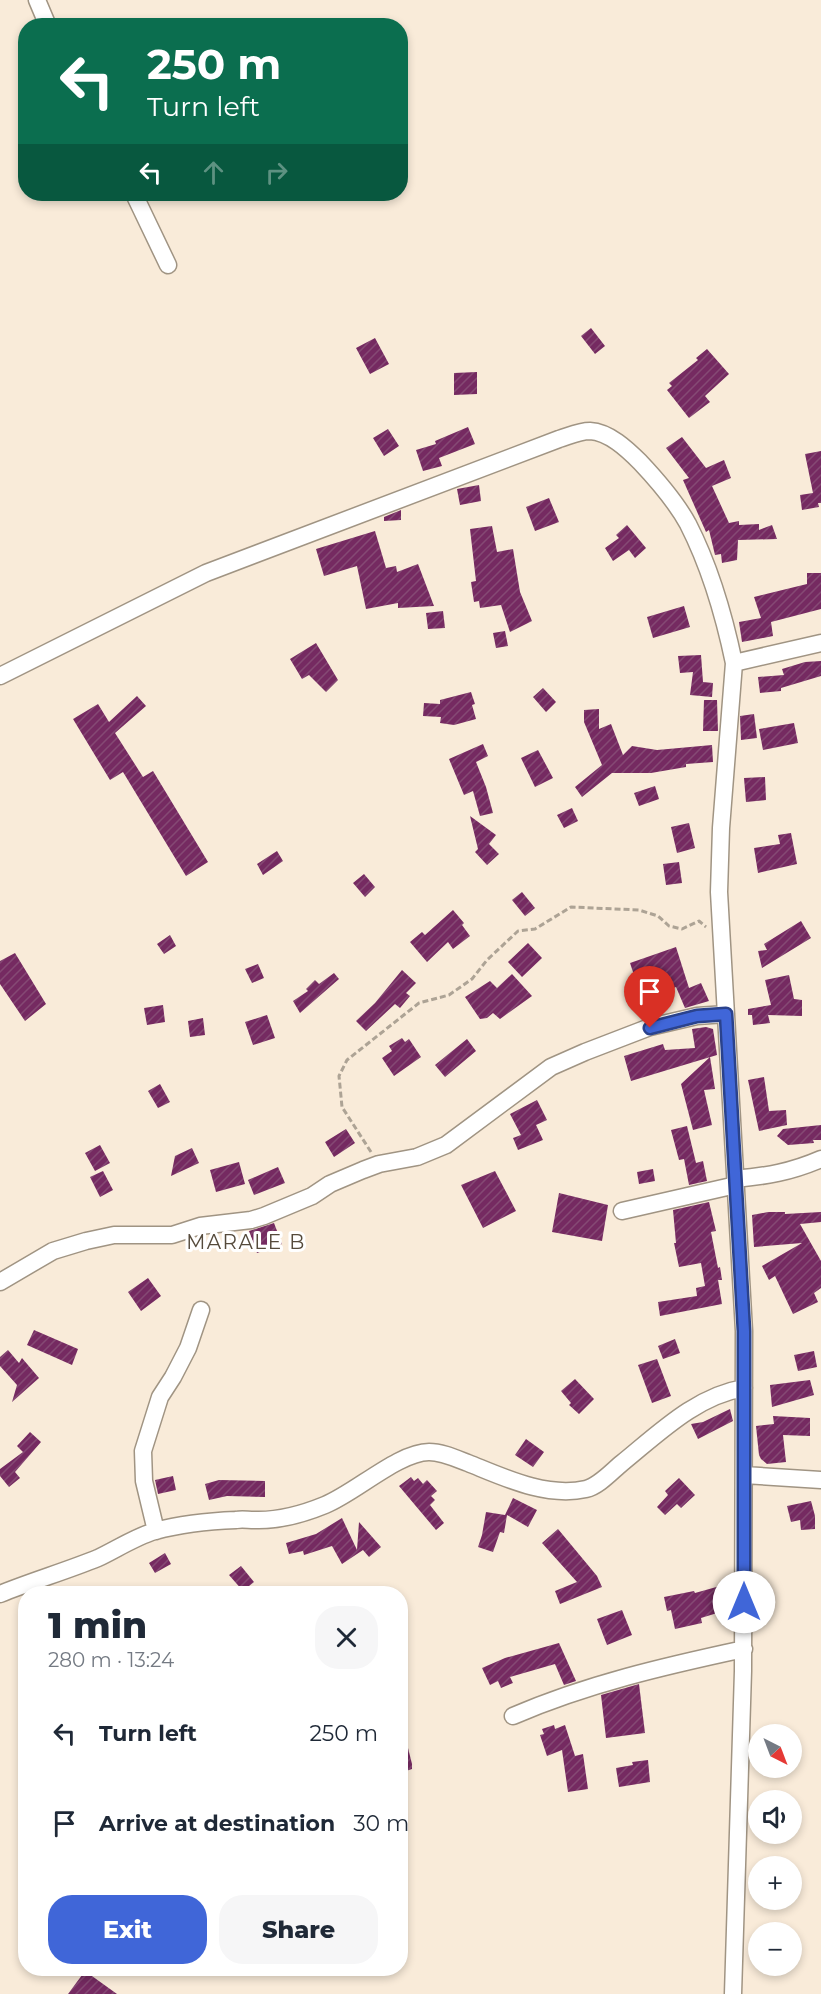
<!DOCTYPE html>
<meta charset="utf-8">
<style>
body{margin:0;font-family:Montserrat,sans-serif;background:#f6f6f7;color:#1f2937;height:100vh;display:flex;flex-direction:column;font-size:22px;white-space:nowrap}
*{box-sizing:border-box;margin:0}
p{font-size:20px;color:#747a83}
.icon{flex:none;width:33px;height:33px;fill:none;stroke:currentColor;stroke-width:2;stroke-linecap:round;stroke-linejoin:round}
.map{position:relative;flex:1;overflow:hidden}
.details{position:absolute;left:18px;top:1586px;width:390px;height:390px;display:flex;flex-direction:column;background:#fff;border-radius:24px;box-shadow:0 3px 9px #0003}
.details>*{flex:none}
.hud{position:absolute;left:18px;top:18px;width:390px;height:183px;border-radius:24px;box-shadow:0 3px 9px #0003;background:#0b6e4f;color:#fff;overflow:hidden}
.needle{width:39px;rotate:138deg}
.tools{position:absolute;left:748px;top:1724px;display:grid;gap:12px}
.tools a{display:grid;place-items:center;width:54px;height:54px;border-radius:50%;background:#fff;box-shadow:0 3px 9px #0003;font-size:30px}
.pin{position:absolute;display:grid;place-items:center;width:51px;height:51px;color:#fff;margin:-62px -26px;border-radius:50% 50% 50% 0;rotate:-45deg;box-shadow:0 0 6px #0007}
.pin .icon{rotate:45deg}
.me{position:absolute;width:66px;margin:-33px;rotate:0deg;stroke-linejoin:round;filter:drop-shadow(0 0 4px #0008)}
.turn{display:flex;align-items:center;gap:21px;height:126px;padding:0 30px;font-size:27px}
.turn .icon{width:78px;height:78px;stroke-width:2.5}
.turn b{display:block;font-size:42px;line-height:51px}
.lanes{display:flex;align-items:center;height:57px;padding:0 30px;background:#0003;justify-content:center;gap:30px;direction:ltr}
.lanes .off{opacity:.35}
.round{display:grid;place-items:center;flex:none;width:63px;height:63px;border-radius:24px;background:#f6f6f7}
.summary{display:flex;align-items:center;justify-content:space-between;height:102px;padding:0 30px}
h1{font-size:36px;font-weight:800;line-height:45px}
.button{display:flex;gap:12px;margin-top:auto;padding:12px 30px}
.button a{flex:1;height:69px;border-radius:24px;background:#4066d8;color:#fff;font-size:24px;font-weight:800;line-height:69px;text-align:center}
.button a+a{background:#f6f6f7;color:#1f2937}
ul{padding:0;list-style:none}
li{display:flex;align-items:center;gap:18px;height:90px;padding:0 30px}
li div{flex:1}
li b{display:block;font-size:22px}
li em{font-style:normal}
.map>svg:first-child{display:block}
</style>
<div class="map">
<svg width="821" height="1994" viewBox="0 0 821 1994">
<defs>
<pattern id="building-hatch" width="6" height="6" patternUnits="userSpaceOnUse" patternTransform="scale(1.5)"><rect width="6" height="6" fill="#752a61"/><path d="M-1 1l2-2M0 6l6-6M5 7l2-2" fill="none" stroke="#854974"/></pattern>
</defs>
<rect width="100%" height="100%" fill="#f9ebd9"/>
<path fill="url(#building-hatch)" d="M591 328 605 346 595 354 581 336Z
M375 338 389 364 370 374 356 348Z
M707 349 729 374 705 396 710 402 689 418 667 390 672 386 669 383 698 360 696 358Z
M477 372V394L454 395V373Z
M468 427 475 444 439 458 442 466 423 471 416 450 436 444 435 441Z
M388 429 399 446 384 456 373 438Z
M682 437 706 468 724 460 731 478 712 486 729 523 739 521V525L759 524V530L772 525 777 539 738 540 737 560 722 563 721 554 715 555 709 530 706 532 683 480 689 478 666 448Z
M821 451V503H818L819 507 802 510 800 495 813 493 805 454Z
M479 485 481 501 460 505 457 489Z
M549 498 559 522 535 531 526 507Z
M401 510V520L384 521V517Z
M627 525 646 548 635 558 629 550 613 561 605 548 619 538 616 535Z
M492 526 497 552 513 549 520 592 532 621 510 632 501 605 480 608 479 601 474 602 471 582 476 581 470 529Z
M375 531 386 568 396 566 397 572 418 564 434 606 398 608V603L366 609 357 566 324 576 316 549Z
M807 573H821V609L771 622 773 636 742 642 739 622 761 618 754 597 807 584Z
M684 606 690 627 653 638 647 617Z
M443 611 445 628 428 629 426 613Z
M505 631 508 646 496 648 493 633Z
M316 643 338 680 326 692 309 675 302 679 290 659Z
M701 655 703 682 713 683 712 697 690 695 693 672 680 673 678 656Z
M821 661V676L781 688V691L760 693 758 677 784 675 782 669 805 662Z
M543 688 556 702 546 712 533 697Z
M471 692 475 704 472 705 476 719 454 725 440 723 441 717 423 716 424 703 440 704V700Z
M137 696 146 706 115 733 143 777 153 771 208 862 186 876 123 772 110 780 73 719 98 704 109 722Z
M704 700H717L718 731H703Z
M599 709V729L611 724 623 755 632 746 657 750 712 745 713 762 686 764V767L651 773H612L582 797 575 787 602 765 584 722V710Z
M754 714 757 738 741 740 740 716Z
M794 723 798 743 763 750 759 729Z
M483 744 488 756 476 762 486 787 493 813 480 816 473 791 464 795 449 759Z
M538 750 553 778 535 787 521 758Z
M765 777 766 800 746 802 744 778Z
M655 786 659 799 639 806 634 793Z
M572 808 578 821 564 828 557 815Z
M470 816 496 835 489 844 499 854 487 865 475 852 478 849Z
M689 823 695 848 677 853 671 827Z
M791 833 797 864 758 873 754 848 780 844 778 835Z
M277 851 283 861 263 875 257 864Z
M679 862 682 883 666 885 663 864Z
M364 874 375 887 365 897 353 883Z
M522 892 535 908 525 916 512 900Z
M453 910 464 923 462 925 470 936 453 949 448 942 427 962 410 942 422 932 425 935Z
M801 921 811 938 762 968 758 951 767 950 764 944Z
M170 935 176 946 164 954 157 944Z
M528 943 542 958 522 977 508 962Z
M676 947 689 988 701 983 709 1001 685 1008 676 987 642 999 630 963Z
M15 953 46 1004 25 1021 0 984V961Z
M258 964 264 978 252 983 245 969Z
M402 970 416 983 406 993 410 996 400 1008 395 1004 366 1031 356 1021 375 1003Z
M334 973 339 979 300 1013 293 1001 308 991 306 989 315 980 319 984Z
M512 974 532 996 500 1019 493 1013 487 1018 480 1019 465 997 490 981 497 988Z
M789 975 794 999 802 1000V1016L768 1015 770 1023 753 1025 752 1015H748V1009L771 1005 765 980Z
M163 1005 165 1022 147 1025 144 1008Z
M267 1015 275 1038 253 1045 245 1022Z
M203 1018 205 1035 190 1037 188 1021Z
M706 1027 713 1029 717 1055 631 1081 624 1056 663 1044 665 1050 695 1048 692 1029Z
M402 1038 405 1042 409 1039 421 1057 394 1076 382 1058 392 1051 389 1046Z
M467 1039 476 1051 445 1077 435 1065Z
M710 1057 715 1089 704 1090 712 1125 693 1130 681 1084Z
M764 1077 769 1111 786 1110 787 1125 759 1131 748 1080Z
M160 1084 170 1102 158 1108 148 1091Z
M537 1100 547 1120 536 1125 543 1140 518 1150 513 1138 521 1135 510 1114Z
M821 1125V1140H813L814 1143 788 1145 777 1136 783 1129Z
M687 1126 696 1163 703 1161 707 1181 689 1185 684 1159 679 1160 671 1130Z
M346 1129 355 1143 334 1157 325 1142Z
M100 1145 110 1163 95 1171 85 1153Z
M192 1148 199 1163 171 1176 175 1156Z
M239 1162 245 1184 216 1192 210 1170Z
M278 1167 285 1183 254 1195 248 1180Z
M653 1169 655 1181 639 1184 637 1172Z
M103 1171 113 1190 100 1197 90 1177Z
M495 1171 516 1211 483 1228 461 1185Z
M559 1193 608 1205 602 1241 552 1232Z
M709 1202 716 1231 711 1232 718 1268 720 1267 722 1280H718L722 1304 660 1316 658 1302 697 1296 696 1288 705 1286 701 1263 679 1267 674 1243H676L673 1210Z
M768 1212H785V1214L821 1212V1222L800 1224 821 1261V1288L814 1293 818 1302 793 1314 775 1276 769 1280 762 1266 802 1243 754 1247 752 1215Z
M274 1223 282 1244 257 1253 249 1231Z
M148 1278 161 1296 141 1311 128 1292Z
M34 1330 78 1349 72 1365 27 1345Z
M675 1339 680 1353 663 1359 658 1346Z
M8 1350 19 1363 22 1358 39 1378 12 1402 17 1385 0 1366V1357Z
M814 1351 817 1367 798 1371 794 1355Z
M657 1359 671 1396 652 1403 638 1365Z
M575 1379 594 1399 579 1414 569 1405 571 1403 561 1391Z
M810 1380 814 1395 772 1407 770 1385Z
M730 1409 733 1421 698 1439 691 1424 703 1422Z
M773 1416 810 1418V1436L783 1435 786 1462 767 1464 761 1459 759 1455 756 1426 774 1424Z
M30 1432 41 1442 15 1472 20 1478 9 1487 0 1476V1469L23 1452 17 1446Z
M526 1439 544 1452 533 1467 515 1455Z
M173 1476 176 1490 158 1494 155 1480Z
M411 1477 414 1481 418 1478 423 1484 427 1480 437 1491 431 1496 435 1500 430 1505 444 1523 436 1530 399 1486Z
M679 1478 695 1495 681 1508 677 1504 665 1515 657 1507 668 1495 665 1491Z
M219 1480 265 1481V1497L227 1496 209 1500 205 1484Z
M513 1498 537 1510 528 1527 507 1515 504 1533 500 1532 493 1552 478 1547 482 1535 486 1512 505 1515Z
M811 1501 815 1516V1529L801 1530 800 1520 791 1522 787 1506Z
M342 1518 357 1550 359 1522 381 1547 369 1557 363 1550 342 1564 332 1546 304 1555 303 1551 289 1554 286 1543 316 1534Z
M558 1529 597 1576 602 1587 560 1604 555 1591 577 1582 542 1543Z
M165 1553 171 1564 155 1573 149 1563Z
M241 1566 254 1582 243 1591 229 1575Z
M720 1586 727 1610 701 1618 702 1623 675 1629 671 1610 667 1611 664 1597 694 1591 695 1593Z
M622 1610 632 1635 607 1645 597 1619Z
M559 1643 576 1681 564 1685 555 1664 510 1677 513 1683 501 1688 498 1681 490 1685 482 1668 505 1658Z
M639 1684 645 1733 606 1738 601 1695Z
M554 1725 555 1729 565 1725 575 1756 583 1754 588 1789 568 1792 562 1750 547 1756 540 1735 544 1734 542 1729Z
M400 1736H405L412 1764V1769L400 1773Z
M648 1760 650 1782 619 1787 616 1768 633 1765 632 1762Z
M85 1971 117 1994H68Z"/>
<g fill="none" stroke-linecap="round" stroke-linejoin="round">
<g stroke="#a09483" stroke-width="19">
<path id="street" d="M37 0 48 26
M134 194 168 265
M0 676 206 573 559 439C569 436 579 431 590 431 609 432 627 449 640 462 657 480 676 502 688 524 710 567 724 615 734 663
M735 1179C767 1176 791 1172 821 1159
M622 1211 736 1185
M0 1282 53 1251 86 1241 114 1235H172L200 1226 251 1220 264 1216 312 1196 330 1184 363 1170 379 1164 417 1157 446 1145 551 1067 585 1052 650 1027 697 1016 726 1014
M744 1475 821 1480
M156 1531 144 1481 143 1451 160 1397 173 1377 188 1348 201 1310
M0 1594C32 1581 66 1571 98 1558 117 1549 135 1537 155 1531 181 1524 210 1521 236 1520 242 1519 248 1520 254 1520 278 1521 303 1514 325 1505 355 1493 399 1452 429 1452 442 1452 455 1458 468 1463 503 1477 546 1498 586 1489 599 1486 612 1471 622 1463 659 1433 696 1396 744 1388
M513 1716C587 1684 665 1666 744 1649
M733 1994 743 1671 744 1331 719 892 721 828 734 663 821 643"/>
</g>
<path stroke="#ada395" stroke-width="3" stroke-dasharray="6 3" stroke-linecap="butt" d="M371 1152 342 1107 339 1076 347 1060 419 1003 449 995 472 979 487 960 518 931 535 929 571 907 639 910 658 916 669 926 682 929 699 921 706 927"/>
<use href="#street" stroke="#fff" stroke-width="16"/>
</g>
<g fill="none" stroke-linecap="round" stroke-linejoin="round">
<g stroke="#2a428c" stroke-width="15">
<path id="route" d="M650 1028 697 1016 726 1014 744 1331V1602"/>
</g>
<use href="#route" stroke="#4066d8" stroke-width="10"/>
</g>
<g text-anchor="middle" stroke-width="6" stroke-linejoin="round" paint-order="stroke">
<g font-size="20" letter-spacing="1.5" fill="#554a3b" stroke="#fff">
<text x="246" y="1249">MARALE B</text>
</g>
</g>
</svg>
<div class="tools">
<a><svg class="needle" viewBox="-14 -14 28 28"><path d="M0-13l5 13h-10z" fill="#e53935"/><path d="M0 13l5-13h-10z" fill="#747a83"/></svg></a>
<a><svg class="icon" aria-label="sound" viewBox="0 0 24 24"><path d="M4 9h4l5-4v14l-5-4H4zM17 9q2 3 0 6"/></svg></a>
<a>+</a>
<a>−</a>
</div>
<div class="pin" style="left:650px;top:1028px;background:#d93025"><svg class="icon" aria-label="arrive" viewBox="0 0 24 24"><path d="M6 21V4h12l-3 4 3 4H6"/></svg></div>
<svg class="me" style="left:744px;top:1602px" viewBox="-20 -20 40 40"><circle r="19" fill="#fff"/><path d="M0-13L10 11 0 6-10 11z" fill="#4066d8"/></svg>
<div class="hud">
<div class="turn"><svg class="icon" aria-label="left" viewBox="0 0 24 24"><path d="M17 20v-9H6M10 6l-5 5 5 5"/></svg><div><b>250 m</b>Turn left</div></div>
<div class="lanes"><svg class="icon" aria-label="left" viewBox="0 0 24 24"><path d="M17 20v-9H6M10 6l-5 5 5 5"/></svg><svg class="icon off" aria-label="ahead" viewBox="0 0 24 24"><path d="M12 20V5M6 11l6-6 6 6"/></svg><svg class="icon off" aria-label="right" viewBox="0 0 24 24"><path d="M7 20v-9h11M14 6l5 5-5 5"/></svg></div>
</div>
<section class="details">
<div class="summary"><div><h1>1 min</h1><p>280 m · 13:24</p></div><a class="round"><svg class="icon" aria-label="close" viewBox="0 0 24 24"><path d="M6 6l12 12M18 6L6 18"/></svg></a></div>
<ul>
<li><svg class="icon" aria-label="left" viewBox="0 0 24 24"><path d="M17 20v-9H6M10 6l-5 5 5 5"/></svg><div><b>Turn left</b></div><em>250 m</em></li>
<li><svg class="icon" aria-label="arrive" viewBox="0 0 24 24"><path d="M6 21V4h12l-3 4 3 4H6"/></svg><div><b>Arrive at destination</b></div><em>30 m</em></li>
</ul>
<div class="button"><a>Exit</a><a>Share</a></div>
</section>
</div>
